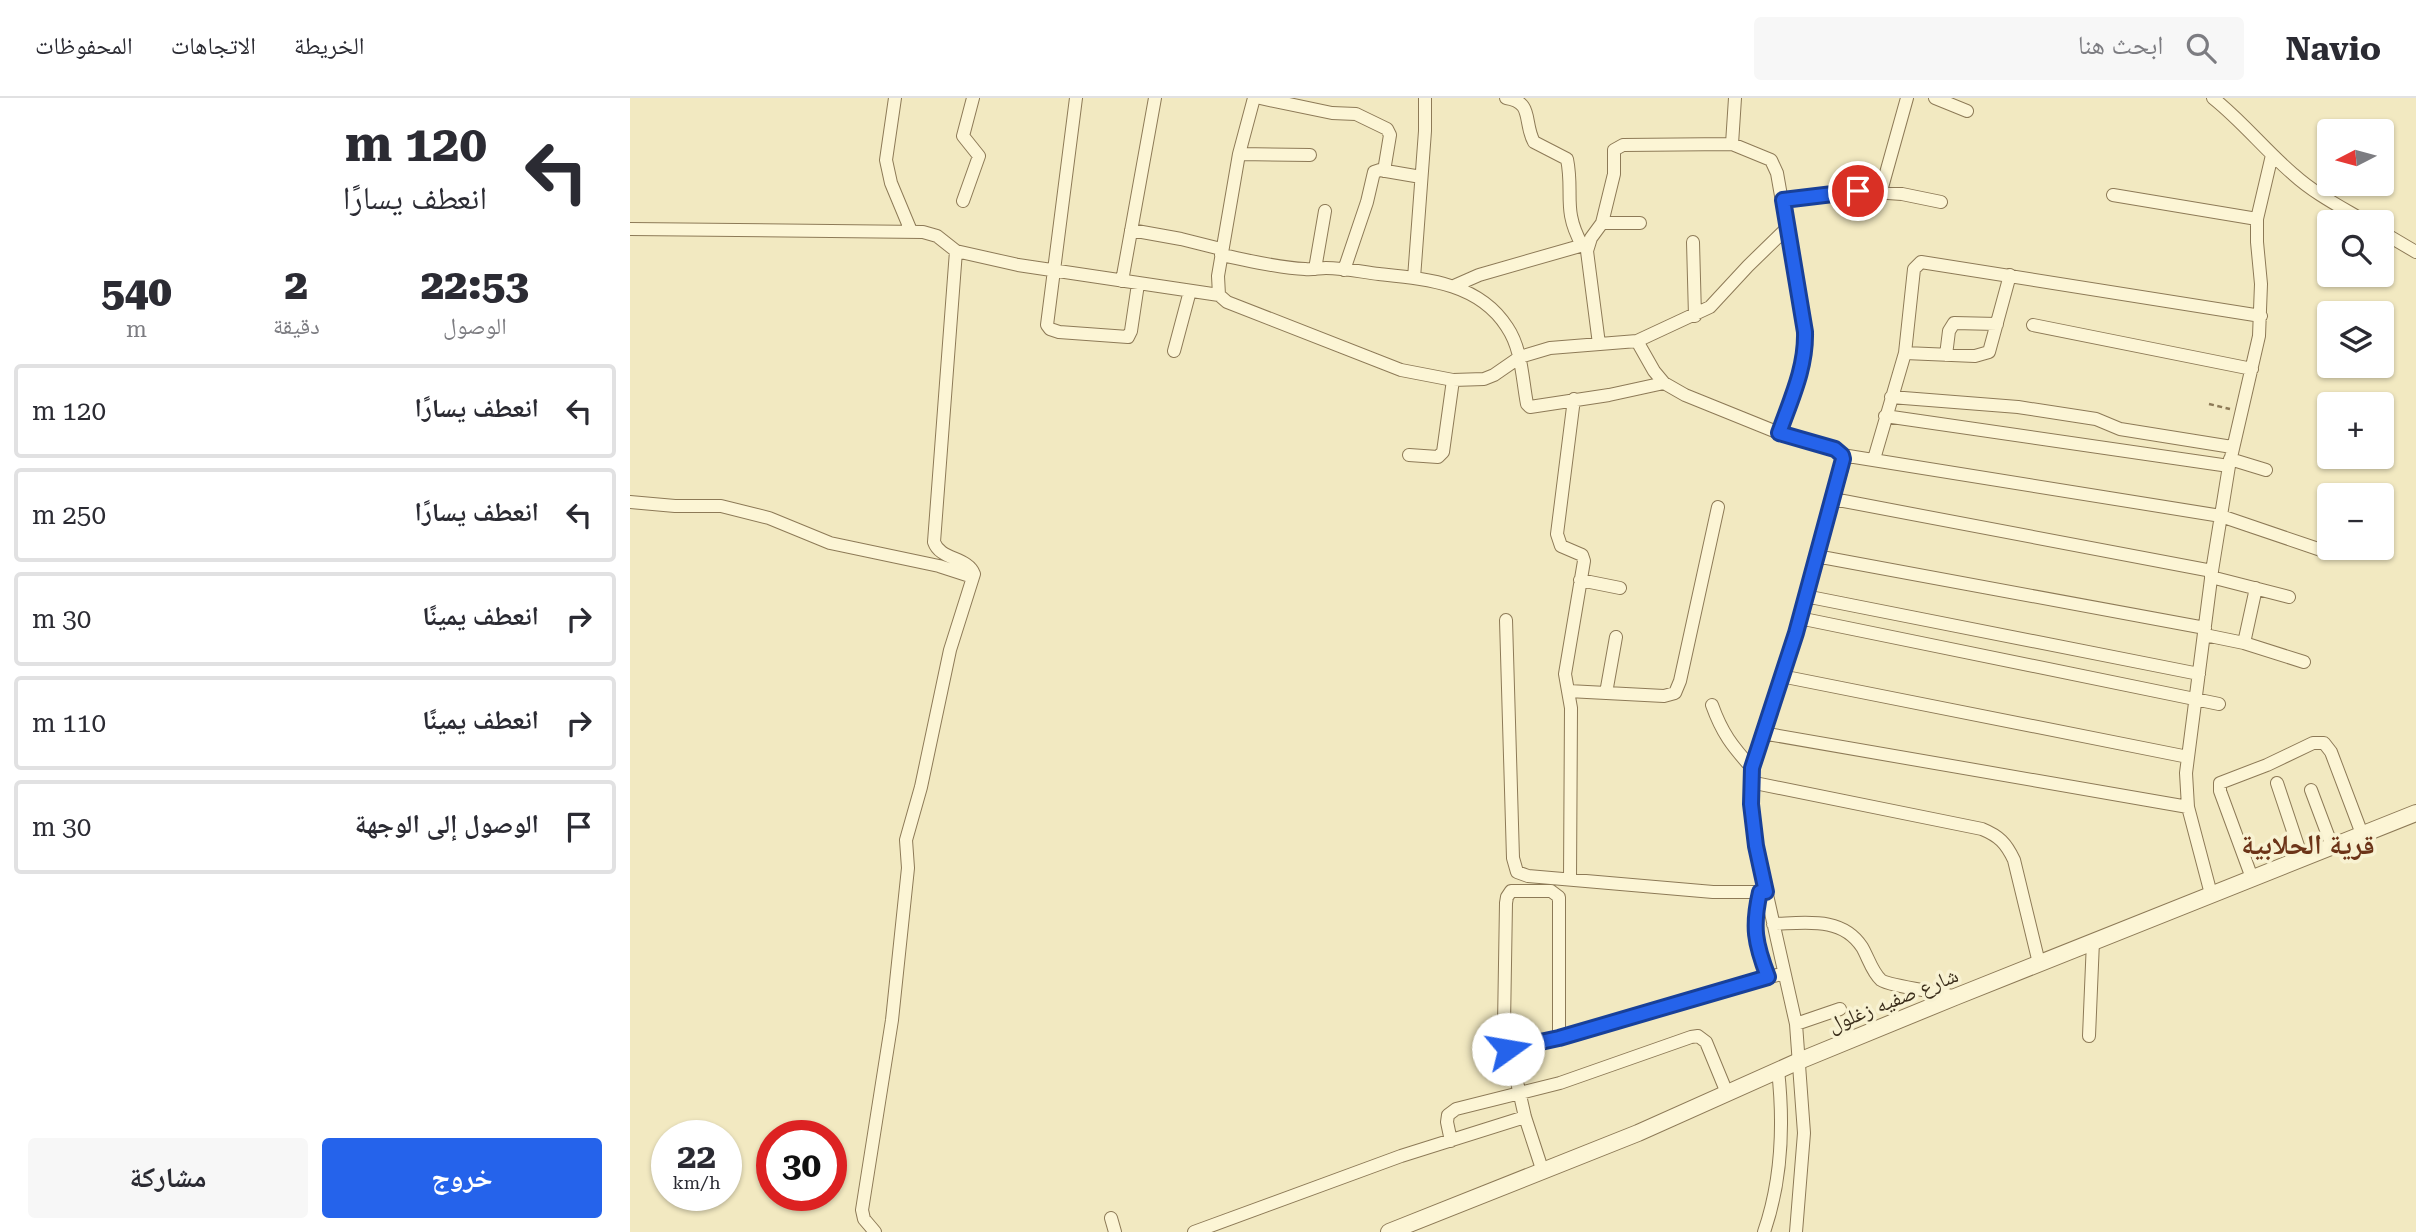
<!DOCTYPE html>
<html lang="ar">
<meta charset="utf-8">
<style>
body{margin:0;font-family:"Roboto Serif","Noto Naskh Arabic",serif;background:#f7f7f7;color:#2b2b33;direction:rtl;height:100vh;display:flex;flex-direction:column;font-size:26px;white-space:nowrap}
*{box-sizing:border-box;margin:0}
p{font-size:23px;color:#7c7c81}
.icon{flex:none;width:38px;height:38px;fill:none;stroke:currentColor;stroke-width:2;stroke-linecap:round;stroke-linejoin:round}
.map{position:relative;flex:1;overflow:hidden;direction:ltr}
.details{display:flex;flex-direction:column;background:#fff;width:630px}
.details>*{flex:none}
.guide{background:#fff;color:#2b2b33;overflow:hidden}
.needle{width:46px;rotate:264deg}
.tools{position:absolute;left:1687px;top:21px;display:grid;gap:14px}
.tools a{display:grid;place-items:center;width:77px;height:77px;border-radius:7px;background:#fff;box-shadow:0 2px 5px #0004;font-size:35px}
.speed{position:absolute;left:21px;top:1022px;display:flex;gap:14px;font-size:35px;font-weight:700;text-align:center}
.speed>*{display:grid;place-content:center;width:91px;height:91px;border-radius:50%;background:#fff;box-shadow:0 2px 5px #0004;line-height:1}
.speed small{font-size:18px;font-weight:400}
.speed .limit{border:10px solid #d22;background:#fff;color:#111}
.pin{position:absolute;display:grid;place-items:center;width:60px;height:60px;color:#fff;margin:-30px;border:4px solid #fff;border-radius:50%;box-shadow:0 2px 7px #0007}
.me{position:absolute;width:77px;margin:-38px;rotate:77deg;stroke-linejoin:round;filter:drop-shadow(0 0 5px #0008)}
.turn{display:flex;align-items:center;gap:24px;height:147px;padding:0 28px;font-size:32px}
.turn .icon{width:91px;height:91px;stroke-width:2.5}
.turn b{display:block;font-size:49px;line-height:60px}
.eta{display:flex;justify-content:space-evenly;align-items:center;height:119px;text-align:center}
.eta b{font-size:42px;font-weight:800;line-height:49px}
.primary-button{display:flex;gap:14px;margin-top:auto;padding:14px 28px}
.primary-button a{flex:1;height:80px;border-radius:7px;background:#2563eb;color:#fff;font-size:28px;font-weight:800;line-height:80px;text-align:center}
.primary-button a+a{background:#f7f7f7;color:#2b2b33}
ul{padding:0;list-style:none}
li{display:flex;align-items:center;gap:21px;height:94px;margin:0 14px 10px;padding:0 14px;border:4px solid #e1e1e2;border-radius:7px}
li div{flex:1}
li b{display:block;font-size:26px}
li em{font-style:normal}
header{display:flex;align-items:center;gap:42px;box-sizing:border-box;height:98px;padding:0 35px;background:#fff;border-bottom:2px solid #e1e1e2}
header strong{font-size:33px}
nav{display:flex;gap:38px;margin-inline-start:auto;font-size:24px}
.search{width:490px;height:63px;background:#f7f7f7;display:flex;align-items:center;gap:18px;box-sizing:border-box;padding:0 24px;border-radius:7px;color:#7c7c81;font-size:26px}
main{display:flex;flex:1;min-height:0}
.map>svg:first-child{display:block}
</style>
<header>
<strong>Navio</strong>
<div class="search"><svg class="icon" aria-label="search" viewBox="0 0 24 24"><circle cx="10" cy="10" r="6"/><path d="M15 15l6 6"/></svg>ابحث هنا</div>
<nav><a>الخريطة</a><a>الاتجاهات</a><a>المحفوظات</a></nav>
</header>
<main>
<div class="map">
<svg width="1786" height="1134" viewBox="0 0 1786 1134">
<rect width="100%" height="100%" fill="#f2e9c1"/>
<g fill="none" stroke-linecap="round" stroke-linejoin="round">
<g stroke="#8d7a57" stroke-width="14">
<path id="minor" d="M265 0 256 62 261 85 281 133
M446 0 417 227 420 231 429 234 498 239 501 233 508 186
M624 0 609 56 588 178 589 197 597 204 771 272 823 282 854 281 864 277 890 259 920 250 1007 243 1024 273 1034 285 1055 297 1149 335 1205 351 1212 357 1213 367 1165 535 1132 635 1120 684 1126 748 1166 926 1174 1035 1166 1134
M630 0 702 15 726 16 757 31 760 37 754 73
M876 0C904 4 893 24 904 44L937 61C944 96 932 111 952 147
M1305 0 1337 13
M1583 0C1612 23 1635 52 1663 76 1685 96 1711 109 1736 124
M1102 46 1105 0
M609 56 680 57
M1251 93 1277 0
M1483 97 1627 121
M1153 102 1229 93 1272 96 1311 104
M333 103 349 58 333 38 343 0
M972 125H1010
M0 131 293 134 307 138 326 153 388 167 589 197
M501 132 551 141 591 151
M1752 134 1786 154
M1063 144 1065 218
M591 157C618 162 647 170 675 171 682 172 689 170 696 170 714 170 732 174 749 176 797 181 849 185 877 229 892 251 892 280 897 306L900 309 979 297 1034 285
M685 171 695 113
M714 172 737 104 744 74 750 72 791 79
M784 180 795 33V0
M492 183 525 0
M824 188 849 177 957 146
M1403 227 1622 271
M1007 243 1080 209 1118 168 1157 130
M969 246 957 153 961 140 972 125 984 76V52L993 47 1102 46 1141 62 1147 75 1175 234C1176 270 1161 301 1149 335
M544 253 560 193
M1275 255 1345 258 1359 254 1380 177
M1316 257 1319 233 1324 225 1367 226
M1261 299 1388 309 1466 321 1490 331 1602 349
M1255 318 1599 368
M779 357 808 359 813 354 823 282
M1212 357 1591 418 1694 453
M1244 361 1275 255 1284 171 1291 164 1631 218
M1600 361 1636 372
M1203 401 1582 473
M0 404 45 408H91L139 420 200 445 309 468 343 479
M1186 458 1575 530
M1581 479 1659 499
M950 482 990 490
M1175 498 1569 576
M1169 520 1589 606
M876 522 883 760 887 774 898 778 1083 794H1136
M1575 537 1614 545 1674 564
M1614 545 1626 490
M1151 578 1558 659
M938 593 1034 598 1045 595 1050 583 1088 409
M976 595 986 539
M1082 607C1092 635 1102 648 1122 670
M1132 635 1558 709
M1120 684 1352 731C1369 738 1376 745 1384 762L1409 865
M1647 685 1672 760
M1681 692 1702 748
M1622 780 1590 693V685L1637 667 1683 645H1694L1701 654 1732 736
M940 781 941 610 935 576 954 463 952 457 931 448 927 436 944 301
M1130 794C1122 829 1125 845 1138 879
M1581 796 1558 709 1556 675 1582 473 1599 368 1629 238 1631 186 1627 144V121L1642 57
M1143 826C1175 825 1212 818 1232 849 1238 859 1242 874 1251 882 1259 888 1311 894 1325 899
M1166 926 1210 911
M1459 938 1463 843
M878 951 929 940 1154 875
M821 1043 817 1024 818 1017 826 1011 930 985 1061 939 1068 938 1076 944 1097 995
M913 1074 895 1019 874 927 876 805 877 799 881 793H921L929 799V940
M481 1120 485 1134
M245 1134 234 1121 232 1112 262 922 278 770 276 742 291 689 320 552 344 476C338 459 310 462 304 444L326 153
M564 1134 771 1058 895 1019
M1134 1134C1152 1082 1154 1026 1148 972"/>
</g>
<g stroke="#8d7a57" stroke-width="18">
<path id="tertiary" d="M759 1134 1008 1035 1169 963 1325 899 1786 715"/>
</g>
<path stroke="#8d7a57" stroke-width="2.5" stroke-dasharray="5 3.5" stroke-linecap="butt" d="M1579 306 1600 311"/>
<use href="#minor" stroke="#fcf5d5" stroke-width="12"/>
<use href="#tertiary" stroke="#fcf5d5" stroke-width="16"/>
</g>
<g fill="none" stroke-linecap="round" stroke-linejoin="round">
<g stroke="#184099" stroke-width="18">
<path id="route" d="M878 951 929 940 1138 879C1125 845 1122 829 1130 794H1136L1126 748 1121 706 1122 670 1166 535 1213 361 1212 357 1205 351 1149 335C1161 301 1176 270 1175 234L1153 102 1228 93"/>
</g>
<use href="#route" stroke="#2563eb" stroke-width="12"/>
</g>
<g text-anchor="middle" stroke-width="7" stroke-linejoin="round" paint-order="stroke">
<g font-size="21" fill="#3c2f1c" stroke="#f8f2d2">
<text transform="translate(1263 902) rotate(-22)" y="7">شارع صفيه زغلول</text>
</g>
<g font-size="28" font-weight="bold" fill="#6c3418" stroke="#f8f2d2">
<text x="1678" y="756">قرية الحلابية</text>
</g>
</g>
</svg>
<div class="tools">
<a><svg class="needle" viewBox="-14 -14 28 28"><path d="M0-13l5 13h-10z" fill="#e53935"/><path d="M0 13l5-13h-10z" fill="#7c7c81"/></svg></a>
<a><svg class="icon" aria-label="search" viewBox="0 0 24 24"><circle cx="10" cy="10" r="6"/><path d="M15 15l6 6"/></svg></a>
<a><svg class="icon" aria-label="layers" viewBox="0 0 24 24"><path d="M12 4l9 5-9 5-9-5zM3 14l9 5 9-5"/></svg></a>
<a>+</a>
<a>−</a>
</div>
<div class="speed"><div>22<small>km/h</small></div><div class="limit">30</div></div>
<div class="pin" style="left:1228px;top:93px;background:#d93025"><svg class="icon" aria-label="arrive" viewBox="0 0 24 24"><path d="M6 21V4h12l-3 4 3 4H6"/></svg></div>
<svg class="me" style="left:878px;top:951px" viewBox="-20 -20 40 40"><circle r="19" fill="#fff"/><path d="M0-13L10 11 0 6-10 11z" fill="#2563eb"/></svg>
</div>
<section class="details">
<div class="guide">
<div class="turn"><svg class="icon" aria-label="left" viewBox="0 0 24 24"><path d="M17 20v-9H6M10 6l-5 5 5 5"/></svg><div><b>120 m</b>انعطف يسارًا</div></div>
</div>
<div class="eta">
<div><b>22:53</b><p>الوصول</p></div>
<div><b>2</b><p>دقيقة</p></div>
<div><b>540</b><p>m</p></div>
</div>
<ul>
<li><svg class="icon" aria-label="left" viewBox="0 0 24 24"><path d="M17 20v-9H6M10 6l-5 5 5 5"/></svg><div><b>انعطف يسارًا</b></div><em>120 m</em></li>
<li><svg class="icon" aria-label="left" viewBox="0 0 24 24"><path d="M17 20v-9H6M10 6l-5 5 5 5"/></svg><div><b>انعطف يسارًا</b></div><em>250 m</em></li>
<li><svg class="icon" aria-label="right" viewBox="0 0 24 24"><path d="M7 20v-9h11M14 6l5 5-5 5"/></svg><div><b>انعطف يمينًا</b></div><em>30 m</em></li>
<li><svg class="icon" aria-label="right" viewBox="0 0 24 24"><path d="M7 20v-9h11M14 6l5 5-5 5"/></svg><div><b>انعطف يمينًا</b></div><em>110 m</em></li>
<li><svg class="icon" aria-label="arrive" viewBox="0 0 24 24"><path d="M6 21V4h12l-3 4 3 4H6"/></svg><div><b>الوصول إلى الوجهة</b></div><em>30 m</em></li>
</ul>
<div class="primary-button"><a>خروج</a><a>مشاركة</a></div>
</section>
</main>
